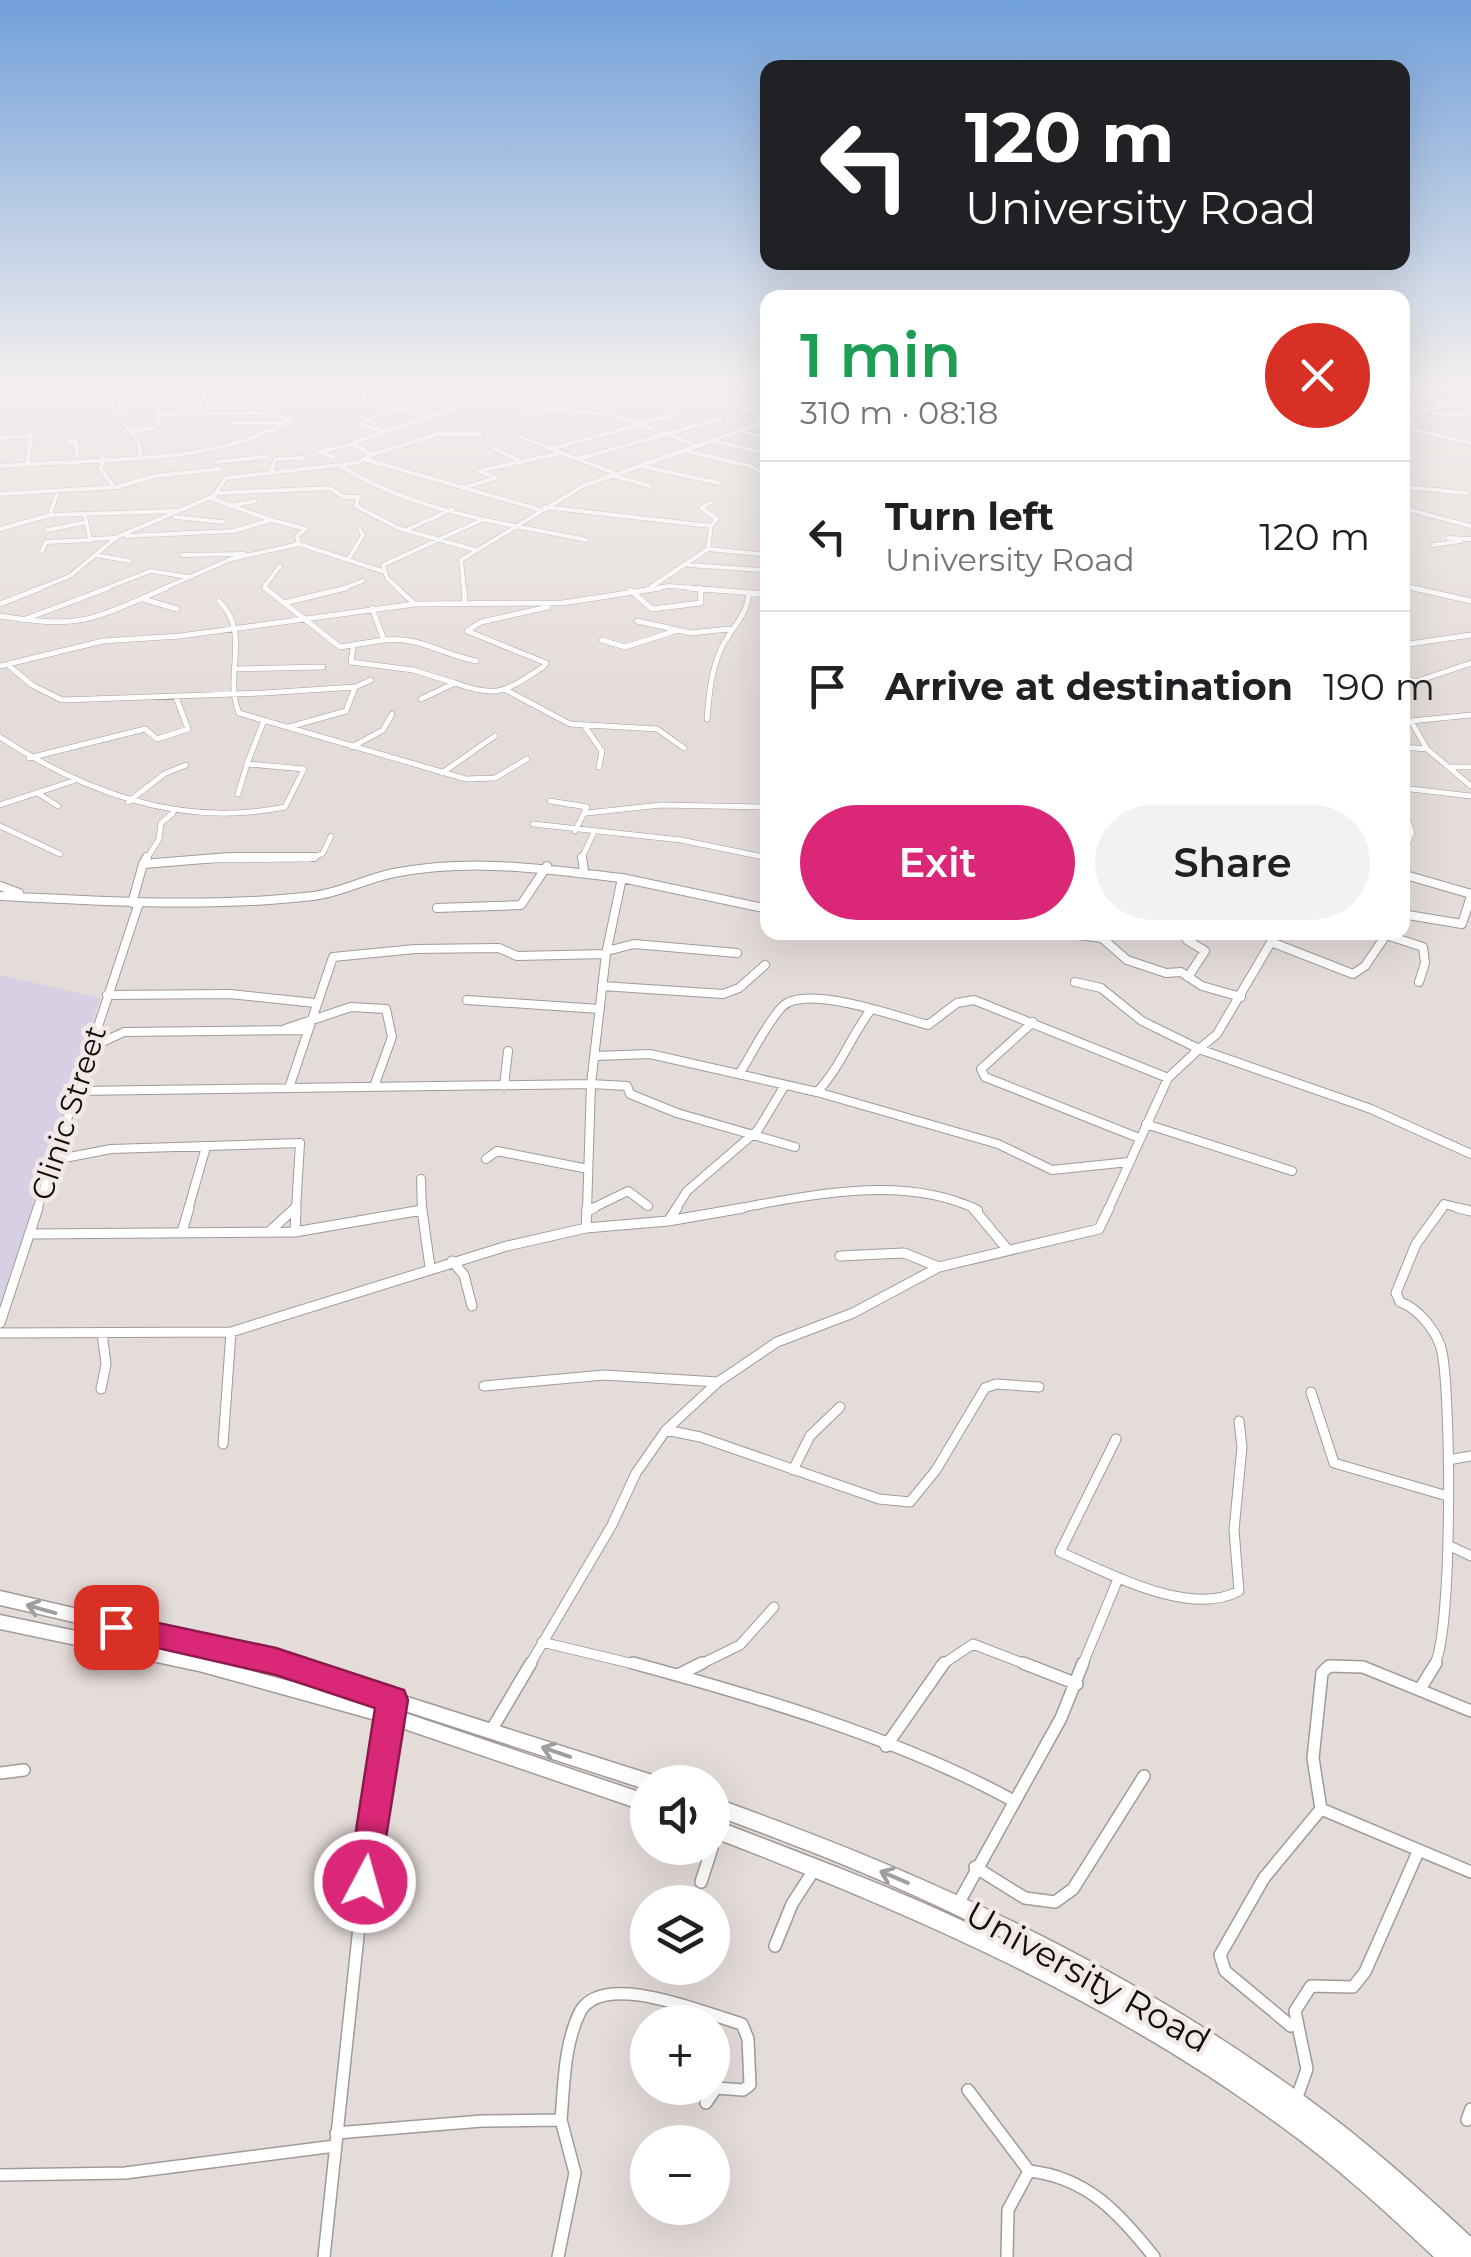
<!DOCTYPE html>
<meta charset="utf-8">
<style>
body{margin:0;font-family:Montserrat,sans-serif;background:#f2f2f2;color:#202124;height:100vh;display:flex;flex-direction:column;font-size:38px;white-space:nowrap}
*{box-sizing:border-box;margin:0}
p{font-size:32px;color:#757577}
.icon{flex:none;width:55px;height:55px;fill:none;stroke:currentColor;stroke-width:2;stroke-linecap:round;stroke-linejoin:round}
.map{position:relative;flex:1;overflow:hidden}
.drawer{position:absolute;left:760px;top:290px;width:650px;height:650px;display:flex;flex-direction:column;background:#fff;border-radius:20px;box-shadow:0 10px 40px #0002}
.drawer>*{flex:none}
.hud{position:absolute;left:760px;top:60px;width:650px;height:210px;border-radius:20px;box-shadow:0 10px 40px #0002;background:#202124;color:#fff;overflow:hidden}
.buttons{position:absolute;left:630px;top:1765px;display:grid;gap:20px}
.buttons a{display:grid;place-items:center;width:100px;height:100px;border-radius:50%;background:#fff;box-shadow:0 10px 40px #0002;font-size:50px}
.pin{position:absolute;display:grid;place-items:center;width:85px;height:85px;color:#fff;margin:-42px;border-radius:20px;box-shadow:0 5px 15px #0006}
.me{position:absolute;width:110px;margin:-55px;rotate:6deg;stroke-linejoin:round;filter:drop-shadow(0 0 8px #0008)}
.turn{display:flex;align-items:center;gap:35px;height:210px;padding:0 40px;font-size:45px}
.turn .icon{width:130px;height:130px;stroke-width:2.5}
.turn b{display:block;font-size:70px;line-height:85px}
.round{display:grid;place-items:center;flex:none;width:105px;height:105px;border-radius:52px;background:#f2f2f2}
.summary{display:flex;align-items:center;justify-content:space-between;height:170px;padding:0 40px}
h1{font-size:60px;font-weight:600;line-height:75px;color:#1e9e55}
.cta{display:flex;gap:20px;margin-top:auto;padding:20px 40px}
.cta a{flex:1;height:115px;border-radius:60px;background:#db2777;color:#fff;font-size:40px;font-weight:600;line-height:115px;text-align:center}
.cta a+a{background:#f2f2f2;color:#202124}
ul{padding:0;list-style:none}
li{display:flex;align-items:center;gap:30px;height:150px;padding:0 40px;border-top:2px solid #e0e0e0}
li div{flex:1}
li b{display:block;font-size:38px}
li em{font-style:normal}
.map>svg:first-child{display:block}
</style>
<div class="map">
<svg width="1471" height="2257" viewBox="0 0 1471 2257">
<rect width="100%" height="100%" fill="#e4dcd9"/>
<path fill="#d7d0e5" d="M0 975 100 998 0 1308Z"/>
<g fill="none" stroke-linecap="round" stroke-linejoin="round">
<g stroke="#a29a97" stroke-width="5">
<path id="minor-far4" d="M123 381 117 399 121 410 114 413 138 440 140 455
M377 381 363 398 397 409
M395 381 449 392
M444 381 461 385
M566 381 560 389 582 394
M1462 381 1471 386
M719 383 690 393 768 415
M1402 390 1422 384
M81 392 82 381
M1402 394 1448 404
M273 400 317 399V406
M715 401 768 383
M471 402 449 392 461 385 496 387
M415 404 397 409 423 416
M485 405 613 414 695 445
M201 406 206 381
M744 409 768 400
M562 410 590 388
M606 412 635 394
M270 413 280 393 314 391
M1433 413 1471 416
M1402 419 1471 394
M229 423H289
M358 424 395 410
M358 424 387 432
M1402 427 1471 443
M131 432 156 427 168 381
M743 432 768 438
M521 437 614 473
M0 438 31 436 28 462
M69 441 76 442 77 457
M714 441 768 454
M493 448 520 461
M551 449 677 414
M686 451 750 466 768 475
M371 455 438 434H480
M103 457 101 469 113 486
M333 457 319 452 353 444
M364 459 541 510
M577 459 720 419
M216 462 266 457
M0 466C87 458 215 467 290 420L270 413 157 414
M341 466C413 512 504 523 586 540
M645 467 719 483
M479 471 561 453
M271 474 275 459 303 458
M611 475 650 486
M1406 487 1467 493
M462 488 496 478 479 471
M219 493 329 488 344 497H358L356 506 398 528 475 550
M0 494 117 487 155 476 220 469
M230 506 255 501
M544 507 711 526
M1402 508 1471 526
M50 515 58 491
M85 516 90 539 115 538
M175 517 223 522
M271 520 306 529 297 536 299 544 385 572
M0 529 50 515 178 511
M408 529 453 509
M47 530 83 523
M126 536 234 531 271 520 210 498
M1448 538 1471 539
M1433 545 1461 541
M708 549 768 555
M42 551 46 542 91 540
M95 555 130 561
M182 555 244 554
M349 558 363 535 360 530
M688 565 761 570 768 561
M1402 585 1424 590
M651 587 708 549 711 526 717 519 701 508 710 503
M35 590 70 576 117 537 214 496 226 478 357 463 371 455 353 443 471 402 486 403 508 392 496 387 502 381
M101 590 151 571 188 577
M160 590 231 559 299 544
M268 590 264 587 280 566
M339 590 363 581
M400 590 387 578 383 565 484 519
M464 590 461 560 583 486 768 421
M644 590 669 586 719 590"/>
</g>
<g stroke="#a29a97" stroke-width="6">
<path id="minor-far3" d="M265 588 340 647 384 640
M397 588 415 604
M464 588 465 603
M688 588 768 594
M1413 588 1471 601
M630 590 652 609 701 603 700 588
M143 599 177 609
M219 601C252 634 223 674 239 713L466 779 495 778 527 759
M284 603 346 588
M0 604 41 588
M372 608 384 640C417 636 442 654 476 661
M0 616C83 629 91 620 166 588
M23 620 108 588
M637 621 691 633 729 629
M602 640 625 647 675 631
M1402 645 1471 635
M353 648 351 662 413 670 455 683
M8 665 32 685 62 700 264 693 355 687 371 680
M0 666 103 641 180 636 415 604 562 603 660 588
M238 669 323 667
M1402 676 1415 682 1471 663
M506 690 570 724 657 729 684 748
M421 699 455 683C499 699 505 691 543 667L546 663 467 631 481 622 548 607
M1471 715 1411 721 1427 749 1471 786
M707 719C709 695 711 671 721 649 731 627 747 617 749 593
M289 727 346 711 355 687
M585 727 602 751 599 767
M0 737C85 793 182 828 285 807L304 769 247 764 263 723
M352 747 383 730 392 714
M1402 747 1427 749
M29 758 145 729 157 739 188 729 176 697
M1451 767H1471
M442 773 495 736
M1402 788 1471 796
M39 794 58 806
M238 794 247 764
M550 801 587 807 575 831
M128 802 164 774 186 765
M0 805 73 781
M1402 806 1412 832 1402 857
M587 813 661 805 768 807
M533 824 681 840 768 858
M0 826 60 854
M146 860 159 839 161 823 173 813
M198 860 310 859 323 853 331 836
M581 860 593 834"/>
</g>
<g stroke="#a29a97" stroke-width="10">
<path id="minor-far2" d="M147 857 143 864 229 857
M233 857H314
M582 857 584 871
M764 857 768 858
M1402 874 1471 894
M0 886 19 893
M0 896C104 901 210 908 313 896 341 893 367 878 394 873 475 858 541 869 622 878
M132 903 143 864
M437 908 521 905 547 866
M768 909 622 878 606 954 591 1084 627 1086 630 1094 677 1113 795 1147
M1402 914 1462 924 1471 896
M1070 934 1102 938 1127 960 1166 973 1181 972 1202 986 1241 997
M1271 942 1353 974 1365 966 1386 935 1423 947 1425 963 1419 982
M607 951 634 944 737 953
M1188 977 1205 951 1187 940 1193 932
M1075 982 1101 988 1142 1021 1199 1049 1217 1034 1277 932
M602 986 723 994 739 988 765 965
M107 995 230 994 315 1003
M467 1000 599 1009
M1033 1022 981 1069 985 1077 1139 1138
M285 1029 351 1007 386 1009 392 1037 375 1084
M94 1046 124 1032 308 1030
M595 1056 650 1054 817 1092 998 1144 1052 1170 1129 1162
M739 1074C753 1053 765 1025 782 1007 804 983 898 1017 928 1025L957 1003 974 1000 1168 1078
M504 1086 508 1051
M289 1088 333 957 415 949 499 948 517 956 606 954
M77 1091 591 1084 587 1210
M817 1092C840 1068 850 1038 870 1011
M1146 1124 1292 1171
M486 1159 497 1151 588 1169
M54 1160 111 1149 300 1143 296 1210
M421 1179 422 1210
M37 1210 139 903
M188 1210 206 1147
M589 1210 628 1191 648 1206
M675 1210 687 1191 758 1130 785 1085
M729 1210C808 1196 902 1173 978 1210
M1108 1210 1168 1078 1199 1049 1371 1109 1471 1154
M1440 1210 1444 1204 1467 1210"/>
</g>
<g stroke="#a29a97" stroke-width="11">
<path id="minor-far1" d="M973 1208 1008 1250
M1458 1208 1471 1211
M587 1211 594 1208
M668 1221 677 1208
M586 1228 587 1208
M270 1231 295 1208
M182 1232 189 1208
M295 1232 296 1208
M29 1234 295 1232 422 1210 430 1267
M840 1256 904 1253 939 1267
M452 1261 464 1275 472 1306
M0 1323 38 1208
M0 1333 231 1332 507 1246 586 1228 668 1221 743 1208
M484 1386 604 1375 718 1382
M101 1389 106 1364 102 1333
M1311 1392 1334 1463 1444 1495
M666 1430 700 1437 879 1499 910 1502 936 1470 985 1388 996 1384 1039 1387
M1116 1439 1060 1552C1107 1572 1189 1618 1239 1591L1234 1530 1242 1447 1239 1421
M223 1444 231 1332
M1448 1460 1471 1456
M793 1470 810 1436 840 1407
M1450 1546 1471 1556
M542 1642 642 1666
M529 1666 612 1525 636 1473 666 1430 718 1382 777 1342 853 1313 939 1267 1099 1229 1109 1208
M697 1666 740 1645 774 1607
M940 1666 973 1644 1030 1666
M1082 1666 1118 1579
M1434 1666C1453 1632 1451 1396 1442 1352 1438 1332 1418 1308 1400 1302L1396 1293 1416 1244 1442 1208"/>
</g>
<g stroke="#a29a97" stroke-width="14">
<path id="minor" d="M633 1663C758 1697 898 1738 1012 1800
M1023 1663 1077 1684
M678 1675 702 1663
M1420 1689 1436 1663
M1471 1711 1363 1667 1329 1666 1322 1673 1313 1758 1321 1809 1471 1872
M492 1729 531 1663
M886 1746 944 1663
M0 1773 24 1770
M975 1867 1025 1898 1055 1902 1073 1889 1144 1776
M701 1882 712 1848
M958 1904 1061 1718 1083 1663
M775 1946 792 1904 814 1870
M1291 2026 1225 1971 1220 1955 1264 1878 1321 1809
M968 2090 1029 2171
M1296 2100 1307 2069 1295 2011 1311 1986 1353 1987 1365 1972 1418 1852
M1467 2120 1471 2109
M336 2133 482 2121 561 2120C564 2085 564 2044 580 2012 603 1969 706 2014 742 2024L748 2039 750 2085 743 2090 716 2088 706 2103
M0 2175 125 2173 335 2146
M324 2257 366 1861 390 1716
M558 2257 575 2173 561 2120
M1007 2257 1008 2210 1029 2171C1087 2177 1120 2214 1154 2257"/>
</g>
<g stroke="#a29a97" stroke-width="3">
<path id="trunk" d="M0 381H3V392L0 394Z
M0 1591 276 1655 649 1774 655 1776 658 1782H648V1790L276 1669 0 1605Z
M0 1615 199 1657 390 1708 648 1795V1812L390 1724 199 1671 0 1629Z
M712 1797C784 1823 855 1850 925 1881 1060 1940 1190 2012 1308 2099 1366 2141 1419 2189 1471 2237V2257H1434C1384 2210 1334 2164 1278 2124 1106 1998 910 1913 712 1837V1819C782 1846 853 1872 921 1902 983 1929 1042 1959 1102 1990 1039 1956 976 1923 911 1894 846 1864 779 1839 712 1814Z"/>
</g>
<use href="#minor-far4" stroke="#fff" stroke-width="4"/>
<use href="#minor-far3" stroke="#fff" stroke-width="5"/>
<use href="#minor-far2" stroke="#fff" stroke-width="8"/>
<use href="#minor-far1" stroke="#fff" stroke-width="9"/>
<use href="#minor" stroke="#fff" stroke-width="11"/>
<use href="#trunk" fill="#fff" fill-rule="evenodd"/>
</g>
<defs><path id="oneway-shaft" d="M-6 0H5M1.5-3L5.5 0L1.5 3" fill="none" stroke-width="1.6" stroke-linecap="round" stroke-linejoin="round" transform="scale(2.5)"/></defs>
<g stroke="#9f9e9e">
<use href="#oneway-shaft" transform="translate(41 1609) rotate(-164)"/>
<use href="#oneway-shaft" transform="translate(556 1752) rotate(-161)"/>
<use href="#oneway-shaft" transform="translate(894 1877) rotate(-157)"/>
</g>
<linearGradient id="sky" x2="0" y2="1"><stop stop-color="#72a0da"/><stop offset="0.55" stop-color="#f3efee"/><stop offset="1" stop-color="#f3efee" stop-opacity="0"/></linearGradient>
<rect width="1471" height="697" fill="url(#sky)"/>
<path fill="#db2777" stroke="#8e194d" stroke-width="2.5" d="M116 1614 276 1648 404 1690 408 1700 377 1894 365 1899 353 1894 348 1882 375 1708 276 1675 105 1636 101 1627 105 1618Z"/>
<g text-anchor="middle" stroke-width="9" stroke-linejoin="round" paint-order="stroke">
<g font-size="30" fill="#100d0c" stroke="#f2e9e6">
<text transform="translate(69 1113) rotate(-72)" y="10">Clinic Street</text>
</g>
<g font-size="35" fill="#100d0c" stroke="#f2e9e6">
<text transform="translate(1088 1977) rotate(29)" y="12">University Road</text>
</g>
</g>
</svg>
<div class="buttons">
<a><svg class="icon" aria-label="sound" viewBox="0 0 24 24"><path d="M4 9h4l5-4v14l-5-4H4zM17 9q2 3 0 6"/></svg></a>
<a><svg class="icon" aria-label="layers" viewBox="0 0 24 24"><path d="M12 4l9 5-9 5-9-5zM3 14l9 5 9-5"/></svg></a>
<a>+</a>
<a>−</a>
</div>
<div class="pin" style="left:116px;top:1627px;background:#d93025"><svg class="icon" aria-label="arrive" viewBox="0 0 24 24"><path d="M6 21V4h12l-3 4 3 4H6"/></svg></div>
<svg class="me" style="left:365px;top:1882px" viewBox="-20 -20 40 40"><circle r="17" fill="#db2777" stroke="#fff" stroke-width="3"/><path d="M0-11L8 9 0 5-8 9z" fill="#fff"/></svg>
<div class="hud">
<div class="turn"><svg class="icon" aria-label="left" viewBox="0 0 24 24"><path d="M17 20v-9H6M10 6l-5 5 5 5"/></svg><div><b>120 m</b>University Road</div></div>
</div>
<section class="drawer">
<div class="summary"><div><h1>1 min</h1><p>310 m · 08:18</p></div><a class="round" style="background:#d93025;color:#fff"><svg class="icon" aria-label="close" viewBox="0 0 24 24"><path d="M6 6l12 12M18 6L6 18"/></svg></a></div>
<ul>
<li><svg class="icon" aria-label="left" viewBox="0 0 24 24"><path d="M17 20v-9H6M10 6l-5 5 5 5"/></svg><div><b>Turn left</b><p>University Road</p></div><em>120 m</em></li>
<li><svg class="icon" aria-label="arrive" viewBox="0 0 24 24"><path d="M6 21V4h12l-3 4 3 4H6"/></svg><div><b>Arrive at destination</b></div><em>190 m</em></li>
</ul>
<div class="cta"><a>Exit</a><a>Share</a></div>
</section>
</div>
